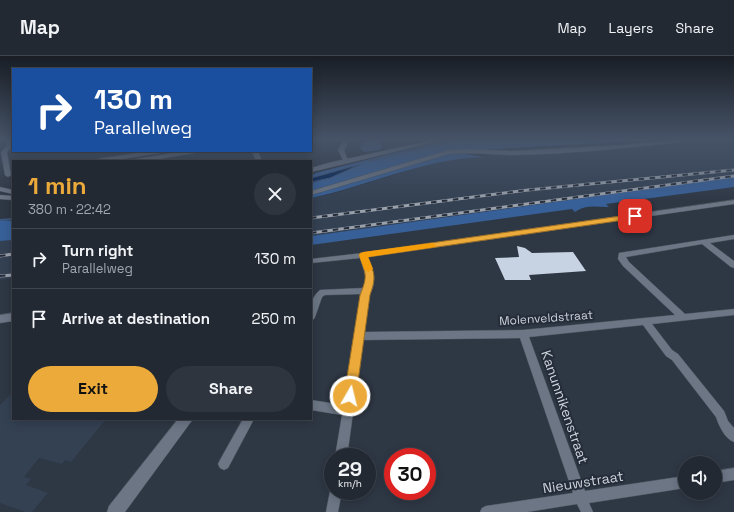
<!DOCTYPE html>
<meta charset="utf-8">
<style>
body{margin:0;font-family:"Space Grotesk",sans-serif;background:#2e353f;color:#f1f3f6;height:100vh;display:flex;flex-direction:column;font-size:15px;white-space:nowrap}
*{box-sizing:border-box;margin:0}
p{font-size:13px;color:#a2a6ac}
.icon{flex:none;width:22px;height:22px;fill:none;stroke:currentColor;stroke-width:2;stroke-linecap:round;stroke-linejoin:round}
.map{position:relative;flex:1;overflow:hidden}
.sheet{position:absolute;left:12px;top:104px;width:300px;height:260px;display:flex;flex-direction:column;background:#222933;border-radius:0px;box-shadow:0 2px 10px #0003,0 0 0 1px #3f454e}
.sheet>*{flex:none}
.guide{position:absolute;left:12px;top:12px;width:300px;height:84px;border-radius:0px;box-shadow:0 2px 10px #0003,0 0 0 1px #3f454e;background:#1a4fa0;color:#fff;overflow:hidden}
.controls{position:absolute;left:678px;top:400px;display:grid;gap:8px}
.controls a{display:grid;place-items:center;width:44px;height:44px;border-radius:50%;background:#222933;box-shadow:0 2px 10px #0003,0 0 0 1px #3f454e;font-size:20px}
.speed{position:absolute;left:324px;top:392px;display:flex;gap:8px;font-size:20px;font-weight:700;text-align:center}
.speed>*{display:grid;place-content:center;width:52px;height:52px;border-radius:50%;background:#222933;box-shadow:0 2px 10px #0003,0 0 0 1px #3f454e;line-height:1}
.speed small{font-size:10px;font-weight:400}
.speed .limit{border:6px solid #d22;background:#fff;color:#111}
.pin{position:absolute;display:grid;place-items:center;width:34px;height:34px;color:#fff;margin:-17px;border-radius:8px;box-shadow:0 2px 6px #0006}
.me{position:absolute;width:44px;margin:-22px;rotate:8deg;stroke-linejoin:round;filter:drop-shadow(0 0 3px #0008)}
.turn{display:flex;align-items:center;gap:14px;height:84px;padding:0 16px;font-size:18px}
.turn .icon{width:52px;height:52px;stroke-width:2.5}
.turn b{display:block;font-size:28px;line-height:34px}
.round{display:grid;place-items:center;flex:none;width:42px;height:42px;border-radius:21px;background:#2e353f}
.head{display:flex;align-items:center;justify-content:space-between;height:68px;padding:0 16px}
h1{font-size:24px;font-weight:800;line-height:30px;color:#ebaa39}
.cta{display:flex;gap:8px;margin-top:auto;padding:8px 16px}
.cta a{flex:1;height:46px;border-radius:24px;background:#ebaa39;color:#111;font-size:16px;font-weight:800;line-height:46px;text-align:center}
.cta a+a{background:#2e353f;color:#f1f3f6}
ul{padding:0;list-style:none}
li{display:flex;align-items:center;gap:12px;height:60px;padding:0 16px;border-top:1px solid #3f454e}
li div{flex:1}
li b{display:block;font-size:15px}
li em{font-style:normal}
header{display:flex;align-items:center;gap:24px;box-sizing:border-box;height:56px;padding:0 20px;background:#222933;border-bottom:1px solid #3f454e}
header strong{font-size:19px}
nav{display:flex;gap:22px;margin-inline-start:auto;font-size:14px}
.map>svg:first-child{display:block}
</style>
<header>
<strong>Map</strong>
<nav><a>Map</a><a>Layers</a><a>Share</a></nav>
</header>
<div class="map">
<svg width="734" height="456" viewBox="0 0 734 456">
<rect width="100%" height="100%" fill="#2e3744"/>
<path fill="#344153" d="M690 83H734V121L311 180V142L332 138 427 109 468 101 688 86Z
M13 184V222L0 224V185Z
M13 336V363H106L71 406 65 404 62 408 39 402 24 421 31 423 26 429 48 437 32 456H26L0 447V349Z"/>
<path fill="#405e89" d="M376 83 380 85 382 91 379 94 364 96 360 92 361 88 366 85Z"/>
<path fill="#386098" d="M455 83H671L496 93 447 95 311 135V127L330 122 360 109 311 122V120L316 117 386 99Z
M460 97 483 101C423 103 368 130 311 142V139L447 98Z
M734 121V131L606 148 609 151C597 151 586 148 575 156L572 153 311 189V180Z
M0 164 13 165V184L0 185Z"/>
<path fill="#025" stroke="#3d577d" d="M361 108 330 122 311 126V122Z"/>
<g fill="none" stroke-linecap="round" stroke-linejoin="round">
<path stroke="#3d577d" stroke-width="2" d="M368 105 461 83
M0 164 13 163"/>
</g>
<path fill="#c7d2e2" d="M517 190 525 192 532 197 573 196 586 215 529 219 531 224H505L495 202 519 201Z"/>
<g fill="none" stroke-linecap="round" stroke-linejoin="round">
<g stroke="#4d555f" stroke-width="1">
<path id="minor" d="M8 83H13L12 91 7 96 11 119 8 121 5 119 1 96 6 91Z
M345 83H350L344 94 347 102 353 104V106L343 104 338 94Z
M680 83H687L681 86C626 92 569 98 513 99 492 99 471 96 449 98L311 139V135L449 94 468 93 513 95 623 89Z
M151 95H164L161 97 108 105H94L97 103Z
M186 95H198L195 97 146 105H133L136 103Z
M0 131 13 134V138L0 135Z
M0 139 13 140V144L0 143Z
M734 144V148L367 201 374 221 373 231 369 239 364 276 523 274 675 259 623 210 618 203 619 197 734 179V183L710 187 734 205V212L731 211 702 188 626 201 629 206 685 258 734 253V259L652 268 672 294 678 298 724 355 728 365 734 372V386C725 383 719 370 716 361L672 304 666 300 643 269 529 281 585 435 685 420V432L589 447 593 456H581L577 448 527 456H480L482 452 486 450 573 437 520 282 363 284 347 401H335L342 359 311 354V344L343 349 361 238 325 239 322 241 315 261 314 263 311 264C311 252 310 242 320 234L364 232 366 221 360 202 311 207V203L363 197Z
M243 363H254L228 412 224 414 220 412 218 408 220 404Z
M734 412V424L715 427V415Z
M333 430V435H342L338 456H326L330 435Z"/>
</g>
<g stroke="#4d555f" stroke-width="1">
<path id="tertiary" d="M438 83H448L311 116V112L328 107Z
M252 95H258L262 105H256Z
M13 257V265L0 267V259Z
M178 363H193L125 456H107L109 450Z"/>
</g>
<use href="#minor" fill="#6c7685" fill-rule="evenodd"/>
<use href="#tertiary" fill="#6c7685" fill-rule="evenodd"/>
<g stroke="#9aa1ab" stroke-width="3">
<path id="rail" d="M311 162 528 134 734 114
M311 177 734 120
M0 200 13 198
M0 220 13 219"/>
</g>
<use href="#rail" stroke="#252d3a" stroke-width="2" stroke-dasharray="5.5" stroke-linecap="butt"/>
</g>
<linearGradient id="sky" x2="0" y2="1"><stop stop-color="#191e25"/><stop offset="0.57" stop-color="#465367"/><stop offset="1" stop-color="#465367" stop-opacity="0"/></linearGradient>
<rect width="734" height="146" fill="url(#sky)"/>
<path fill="#ebaa39" stroke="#996e25" d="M635 158 639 160 638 162 368 201C375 218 376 222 370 239L356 340 354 344 350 345 346 344 344 340 360 239C368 220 366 218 359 199L360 197Z"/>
<path fill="#f59e0b" d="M432 187 436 189 435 191 368 201 373 213 368 216 364 213 359 199 363 196Z"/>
<g text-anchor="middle" stroke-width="4" stroke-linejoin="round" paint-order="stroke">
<g font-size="12" fill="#ccd2da" stroke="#252d3a">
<text transform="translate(546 262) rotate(-4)" y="4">Molenveldstraat</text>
</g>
<g font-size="14" fill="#ccd2da" stroke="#252d3a">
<text transform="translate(565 351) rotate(71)" y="5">Kanunnikenstraat</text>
<text transform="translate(583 426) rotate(-9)" y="5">Nieuwstraat</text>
</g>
</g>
</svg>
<div class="controls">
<a><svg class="icon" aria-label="sound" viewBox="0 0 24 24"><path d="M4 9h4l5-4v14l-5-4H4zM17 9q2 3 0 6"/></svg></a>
</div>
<div class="speed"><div>29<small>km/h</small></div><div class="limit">30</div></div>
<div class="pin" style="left:635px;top:160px;background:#d93025"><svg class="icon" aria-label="arrive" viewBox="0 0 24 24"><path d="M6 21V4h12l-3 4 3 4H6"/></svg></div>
<svg class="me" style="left:350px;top:340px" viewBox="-20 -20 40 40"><circle r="17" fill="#ebaa39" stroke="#fff" stroke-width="3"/><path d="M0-11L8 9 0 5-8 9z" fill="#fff"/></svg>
<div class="guide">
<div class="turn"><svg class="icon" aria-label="right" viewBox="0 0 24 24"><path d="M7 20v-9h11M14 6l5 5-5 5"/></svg><div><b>130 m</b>Parallelweg</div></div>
</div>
<section class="sheet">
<div class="head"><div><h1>1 min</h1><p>380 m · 22:42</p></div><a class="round"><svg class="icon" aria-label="close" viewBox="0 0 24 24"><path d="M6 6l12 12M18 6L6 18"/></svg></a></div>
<ul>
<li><svg class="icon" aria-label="right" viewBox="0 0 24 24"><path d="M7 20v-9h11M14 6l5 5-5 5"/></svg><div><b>Turn right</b><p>Parallelweg</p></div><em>130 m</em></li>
<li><svg class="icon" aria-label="arrive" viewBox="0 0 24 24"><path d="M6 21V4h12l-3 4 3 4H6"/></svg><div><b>Arrive at destination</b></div><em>250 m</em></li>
</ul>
<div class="cta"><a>Exit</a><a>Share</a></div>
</section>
</div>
